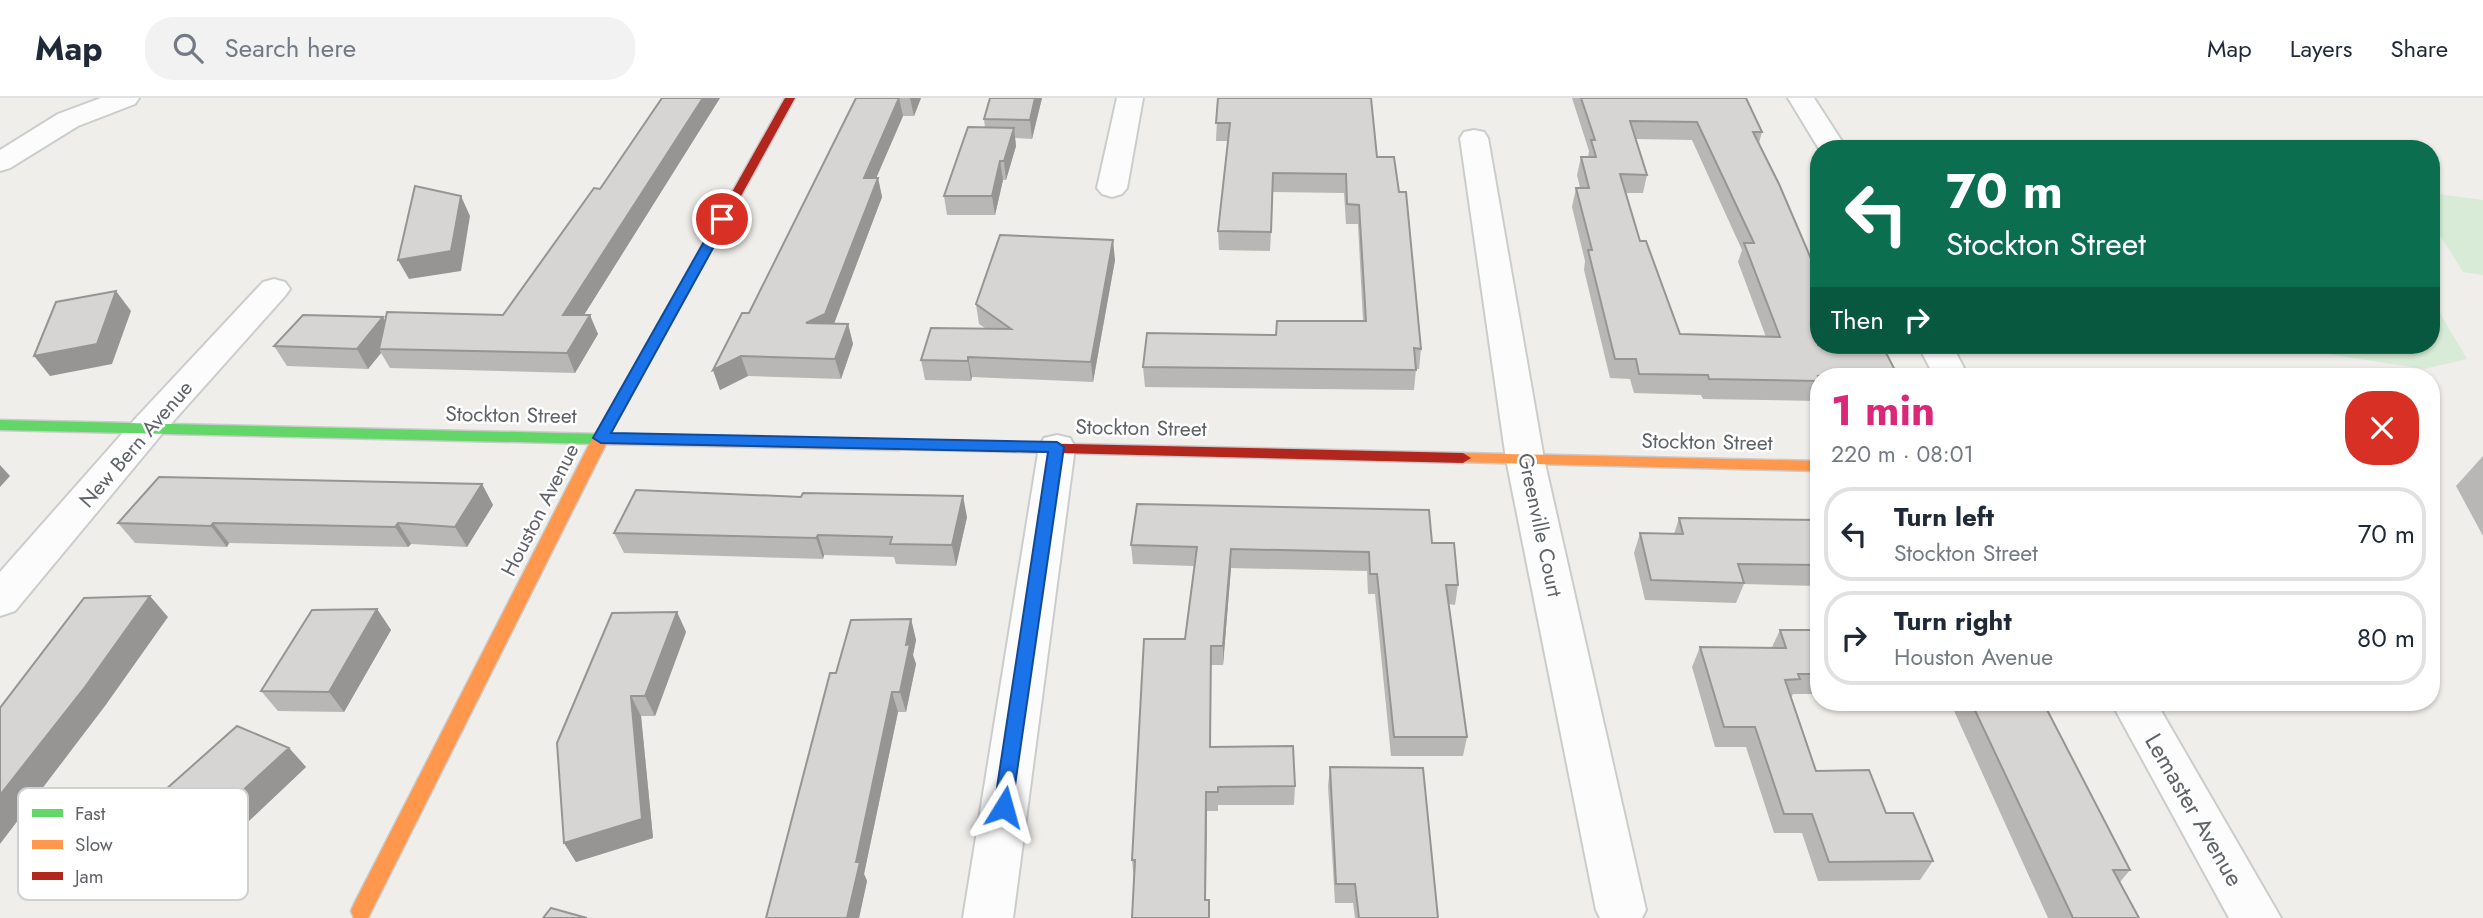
<!DOCTYPE html>
<meta charset="utf-8">
<style>
body{margin:0;font-family:Jost,sans-serif;background:#f2f2f3;color:#1f2937;height:100vh;display:flex;flex-direction:column;font-size:26px;white-space:nowrap}
*{box-sizing:border-box;margin:0}
p{font-size:23px;color:#747a83}
.icon{flex:none;width:38px;height:38px;fill:none;stroke:currentColor;stroke-width:2;stroke-linecap:round;stroke-linejoin:round}
.map{position:relative;flex:1;overflow:hidden}
.panel{position:absolute;left:1810px;top:270px;width:630px;height:343px;display:flex;flex-direction:column;background:#fff;border-radius:28px;box-shadow:0 2px 5px #0004}
.panel>*{flex:none}
.banner{position:absolute;left:1810px;top:42px;width:630px;height:214px;border-radius:28px;box-shadow:0 2px 5px #0004;background:#0b6e4f;color:#fff;overflow:hidden}
.pin{position:absolute;display:grid;place-items:center;width:60px;height:60px;color:#fff;margin:-30px;border:4px solid #fff;border-radius:50%;box-shadow:0 2px 7px #0007}
.me{position:absolute;width:77px;margin:-38px;rotate:8deg;stroke-linejoin:round;filter:drop-shadow(0 0 5px #0008)}
.turn{display:flex;align-items:center;gap:24px;height:147px;padding:0 21px;font-size:32px}
.turn .icon{width:91px;height:91px;stroke-width:2.5}
.turn b{display:block;font-size:49px;line-height:60px}
.then{display:flex;align-items:center;height:66px;padding:0 21px;background:#0003;gap:14px;font-size:26px}
.round{display:grid;place-items:center;flex:none;width:74px;height:74px;border-radius:28px;background:#f2f2f3}
.headline{display:flex;align-items:center;justify-content:space-between;height:119px;padding:0 21px}
h1{font-size:42px;font-weight:700;line-height:52px;color:#db2777}
ul{padding:0;list-style:none}
li{display:flex;align-items:center;gap:21px;height:94px;margin:0 14px 10px;padding:0 7px;border:4px solid #e0e1e3;border-radius:28px}
li div{flex:1}
li b{display:block;font-size:26px}
li em{font-style:normal}
header{display:flex;align-items:center;gap:42px;box-sizing:border-box;height:98px;padding:0 35px;background:#fff;border-bottom:2px solid #e0e1e3}
header strong{font-size:33px}
nav{display:flex;gap:38px;margin-inline-start:auto;font-size:24px}
.search{width:490px;height:63px;background:#f2f2f3;display:flex;align-items:center;gap:18px;box-sizing:border-box;padding:0 24px;border-radius:28px;color:#747a83;font-size:26px}
.map>svg:first-child{display:block}
</style>
<header>
<strong>Map</strong>
<div class="search"><svg class="icon" aria-label="search" viewBox="0 0 24 24"><circle cx="10" cy="10" r="6"/><path d="M15 15l6 6"/></svg>Search here</div>
<nav><a>Map</a><a>Layers</a><a>Share</a></nav>
</header>
<div class="map">
<svg width="2483" height="820" viewBox="0 0 2483 820">
<rect width="100%" height="100%" fill="#efeeea"/>
<path fill="#d8ebd6" d="M2431 95 2483 102V177L2463 174 2431 123Z
M2431 200 2467 261 2424 271 2296 251 2288 247H2431Z"/>
<g fill="none" stroke-linecap="round" stroke-linejoin="round">
<g stroke="#cbcccc" stroke-width="4">
<path id="street" d="M101 0H139L135 6 78 28 10 70 0 73V52L58 16Z
M1117 0H1143L1127 90 1122 96 1112 99 1102 96 1097 90Z
M1788 0H1814L1847 51H1819Z
M1474 32 1484 34 1488 40 1544 361 1646 812 1642 820H1600L1596 812 1506 361 1460 40 1464 34Z
M274 181 285 184 290 191 285 198 161 337 15 513 0 518V474L135 321 263 184Z
M1918 247H1952L1968 278H1934Z
M1057 337 1070 340 1075 349 1013 820H963L1039 349 1044 340Z
M2111 604H2156L2281 820H2229Z"/>
</g>
<g stroke="#cacacb" stroke-width="3">
<path id="fast" d="M0 322 599 336 606 341 599 346 0 332Z"/>
</g>
<g stroke="#cacacb" stroke-width="3">
<path id="slow" d="M608 322 615 327 611 336 899 342 907 347 899 352 606 346 368 820H354L351 813 354 806 592 341 603 324Z
M1463 355 1818 363V373L1458 364 1455 360 1458 356Z"/>
</g>
<g stroke="#cacacb" stroke-width="3">
<path id="jam" d="M785 0H795L615 327 613 330H603L601 327Z
M899 342 1463 355 1471 360 1463 365 894 351 891 347 894 343Z"/>
</g>
<use href="#street" fill="#fdfcfc" fill-rule="evenodd"/>
<use href="#fast" fill="#63d668" fill-rule="evenodd"/>
<use href="#slow" fill="#ff974d" fill-rule="evenodd"/>
<use href="#jam" fill="#b3261e" fill-rule="evenodd"/>
</g>
<path fill="#b8b7b5" fill-rule="evenodd" d="M720 0 584 217 598 236 575 275 390 270 381 255 368 271 287 268 274 248 383 219 385 224 503 217 600 91Z
M856 0H921L914 18H903L876 80H878L882 99 834 226H848L853 246 841 281 748 278 720 292 713 272 749 215Z
M990 0H1042L1032 41 1015 40 1016 48 1006 82H1003L995 117H947L944 98 985 29 984 21Z
M1218 0 1377 59 1421 251 1419 271H1416L1414 292 1145 289 1143 269 1276 237 1363 223 1358 126H1346L1344 95 1273 94 1270 153 1219 152 1218 133 1228 43H1216Z
M1572 0H1746L1762 34 1759 45 1818 278V303L1703 301 1701 297 1634 295 1630 281 1610 280 1584 172 1585 163 1572 109 1576 90H1580L1577 77 1581 59H1588L1589 53ZM1636 41 1692 42 1742 152 1738 164 1766 239 1680 236 1640 143 1626 95H1643L1647 77Z
M1115 162 1093 284 972 279 971 283 925 282 921 262 985 230 979 226 976 206Z
M2483 358V438L2456 388Z
M482 386 493 407 467 449 411 446 408 449 229 445 227 449 135 445 118 425Z
M967 419 956 468 896 466 894 459 824 457 823 461 624 455 614 435Z
M1679 420 1818 422V488L1744 486 1736 505 1645 502 1634 455 1640 435 1674 436Z
M1432 445 1458 487 1455 507 1448 506 1467 639 1463 658H1391L1375 496H1368L1367 473 1231 470 1223 567H1211V649L1295 688 1294 707H1218V713H1207L1206 802H1209L1210 820H1132L1134 780 1132 762 1185 541 1194 468 1133 466 1131 447Z
M377 511 391 532 344 614 278 613 261 593Z
M677 514 686 534 655 618H641L653 740 576 764 564 745 557 645Z
M911 521 916 542 913 557 916 566 906 614H898L864 776 867 783 859 820H766L836 575Z
M1780 532H1818V596H1793L1791 600 1816 673 1886 715 1933 763 1920 782 1818 783 1802 735H1774L1746 649H1715L1692 569 1700 549H1772Z
M1950 604H2043L2130 772 2120 784 2139 820H2048Z
M289 650 306 669 211 759 158 736 137 717Z
M1330 669 1438 820H1355L1353 805H1335L1328 688Z"/>
<path fill="#969594" d="M703 0H720L572 236 563 217Z
M899 0 903 18 868 99 864 80Z
M910 0H921L914 18Z
M1035 0H1042L1032 41 1030 22Z
M1014 30 1016 48 1006 82 1004 63Z
M1000 63 1003 82 995 117 992 98Z
M878 80 882 99 830 236 806 225Z
M461 98 470 118 461 173 409 181 398 162Z
M1113 142 1115 162 1093 284 1091 264Z
M116 193 131 213 112 266 50 278 34 258Z
M590 217 598 236 575 275 567 255Z
M383 219 394 239 379 251 381 255 368 271 357 251Z
M848 226 853 246 841 281 835 261Z
M741 258 748 278 720 292 713 272Z
M968 259 972 279 971 283 968 263Z
M0 367 10 378 0 389Z
M482 386 493 407 467 449 455 429Z
M963 398 967 419 956 468 952 447Z
M213 425 229 445 227 449 211 428Z
M398 425 411 446 408 449 395 429Z
M818 437 824 457 823 461 816 440Z
M1231 451V470L1223 567V548Z
M150 498 168 519 105 608 0 746V697Z
M377 511 391 532 344 614 329 594Z
M677 514 686 534 655 618 645 598Z
M911 521 916 542 913 557 916 566 906 614 900 594 906 547Z
M892 594 898 614 864 776 867 783 859 820H847L856 764Z
M631 598 641 618 653 740 576 764 564 745Z
M289 650 306 669 211 759 191 740Z
M1206 694 1207 713 1205 820V802Z"/>
<path fill="#d6d5d3" stroke="#969594" stroke-width="2" fill-rule="evenodd" d="M662 0H703L563 217H590L567 255 379 251 387 214 503 217 594 90 600 91Z
M856 0H899L864 80H878L825 216 806 225 848 226 835 261 741 258 713 272 742 215H749Z
M990 0H1035L1030 22 984 21Z
M1218 0H1371L1377 59H1394L1399 94H1406L1421 251 1414 250 1416 272 1143 269 1147 235 1276 237 1277 223H1366L1359 107 1347 106 1346 76 1273 75 1271 134 1218 133 1230 25H1216Z
M1581 0H1746L1762 34H1753L1779 86 1818 177V247H1848L1849 249H1883L1898 278H1818V283L1709 281 1708 277 1639 276 1636 261H1615L1588 152H1592L1576 90H1589L1581 59H1596L1591 42H1595ZM1630 23 1697 24 1754 145H1744L1780 239 1680 236 1646 143H1640L1620 76 1647 77Z
M968 29 1014 30 1004 63H1000L992 98H944Z
M415 88 461 98 451 153 398 162Z
M1000 137 1113 142 1091 264 968 259V263L921 262 931 230 1011 231 976 206Z
M116 193 97 246 34 258 56 204Z
M303 217 383 219 357 251 274 248Z
M159 379 482 386 455 429 398 425 395 429 213 425 211 428 118 425Z
M636 392 801 399 803 395 963 398 952 447 890 446 892 439 818 437 816 440 614 435Z
M1137 406 1429 412 1432 445H1454L1458 487H1446L1467 639H1394L1377 476H1370L1369 454 1231 451 1223 548H1211L1210 649 1293 648 1295 688 1218 689V694H1206L1205 802H1209V820H1132L1135 762H1132L1144 541H1185L1197 449 1131 447Z
M1679 420 1818 422V467L1738 466 1744 485 1651 482 1640 435 1683 436Z
M150 498 85 589 0 697V610L84 500Z
M377 511 329 594 261 593 312 512Z
M677 514 645 598H631L642 721 564 745 557 645 612 515Z
M911 521 906 547 910 546 900 594H892L856 764H860L847 820H766L830 575H836L851 522Z
M1780 532H1818V576H1798L1800 581 1785 582 1816 673 1869 672 1886 715H1913L1933 763 1829 764 1812 716H1784L1755 629H1724L1700 549 1786 550Z
M1971 604H2043L2130 772H2113L2139 820H2073Z
M237 628 289 650 191 740 137 717Z
M1330 669 1423 670 1438 820H1359L1355 786H1336Z
M551 810 587 820H543Z"/>
<path fill="#1a73e8" stroke="#114b97" stroke-width="2" d="M718 119 729 121 611 335 1057 344 1064 349 1011 715 1004 718 997 715 994 709 1048 354 601 345 593 340Z"/>
<g text-anchor="middle" stroke-width="5" stroke-linejoin="round" paint-order="stroke">
<g font-size="21" fill="#5f6368" stroke="#fff">
<text transform="translate(511 317) rotate(1)" y="7">Stockton Street</text>
<text transform="translate(1141 330) rotate(1)" y="7">Stockton Street</text>
<text transform="translate(1707 344) rotate(1)" y="7">Stockton Street</text>
<text transform="translate(136 346) rotate(-49)" y="7">New Bern Avenue</text>
<text transform="translate(540 412) rotate(-63)" y="7">Houston Avenue</text>
<text transform="translate(1540 427) rotate(78)" y="7">Greenville Court</text>
</g>
<g font-size="24" fill="#5f6368" stroke="#fff">
<text transform="translate(2194 712) rotate(60)" y="8">Lemaster Avenue</text>
</g>
</g>
<rect x="18" y="690" width="230" height="112" rx="10" fill="#fff" stroke="#cfd0d2" stroke-width="2"/>
<rect x="32" y="711" width="31" height="8" fill="#63d668"/>
<rect x="32" y="742" width="31" height="9" fill="#ff974d"/>
<rect x="32" y="774" width="31" height="8" fill="#b3261e"/>
<g font-size="19" fill="#5f6368">
<text x="75" y="722">Fast</text>
<text x="75" y="753">Slow</text>
<text x="75" y="785">Jam</text>
</g>
</svg>
<div class="pin" style="left:722px;top:121px;background:#d93025"><svg class="icon" aria-label="arrive" viewBox="0 0 24 24"><path d="M6 21V4h12l-3 4 3 4H6"/></svg></div>
<svg class="me" style="left:1004px;top:709px" viewBox="-20 -20 40 40"><path d="M0-17L14 15 0 8-14 15z" fill="#1a73e8" stroke="#fff" stroke-width="4"/></svg>
<div class="banner">
<div class="turn"><svg class="icon" aria-label="left" viewBox="0 0 24 24"><path d="M17 20v-9H6M10 6l-5 5 5 5"/></svg><div><b>70 m</b>Stockton Street</div></div>
<div class="then">Then<svg class="icon" aria-label="right" viewBox="0 0 24 24"><path d="M7 20v-9h11M14 6l5 5-5 5"/></svg></div>
</div>
<section class="panel">
<div class="headline"><div><h1>1 min</h1><p>220 m · 08:01</p></div><a class="round" style="background:#d93025;color:#fff"><svg class="icon" aria-label="close" viewBox="0 0 24 24"><path d="M6 6l12 12M18 6L6 18"/></svg></a></div>
<ul>
<li><svg class="icon" aria-label="left" viewBox="0 0 24 24"><path d="M17 20v-9H6M10 6l-5 5 5 5"/></svg><div><b>Turn left</b><p>Stockton Street</p></div><em>70 m</em></li>
<li><svg class="icon" aria-label="right" viewBox="0 0 24 24"><path d="M7 20v-9h11M14 6l5 5-5 5"/></svg><div><b>Turn right</b><p>Houston Avenue</p></div><em>80 m</em></li>
</ul>
</section>
</div>
